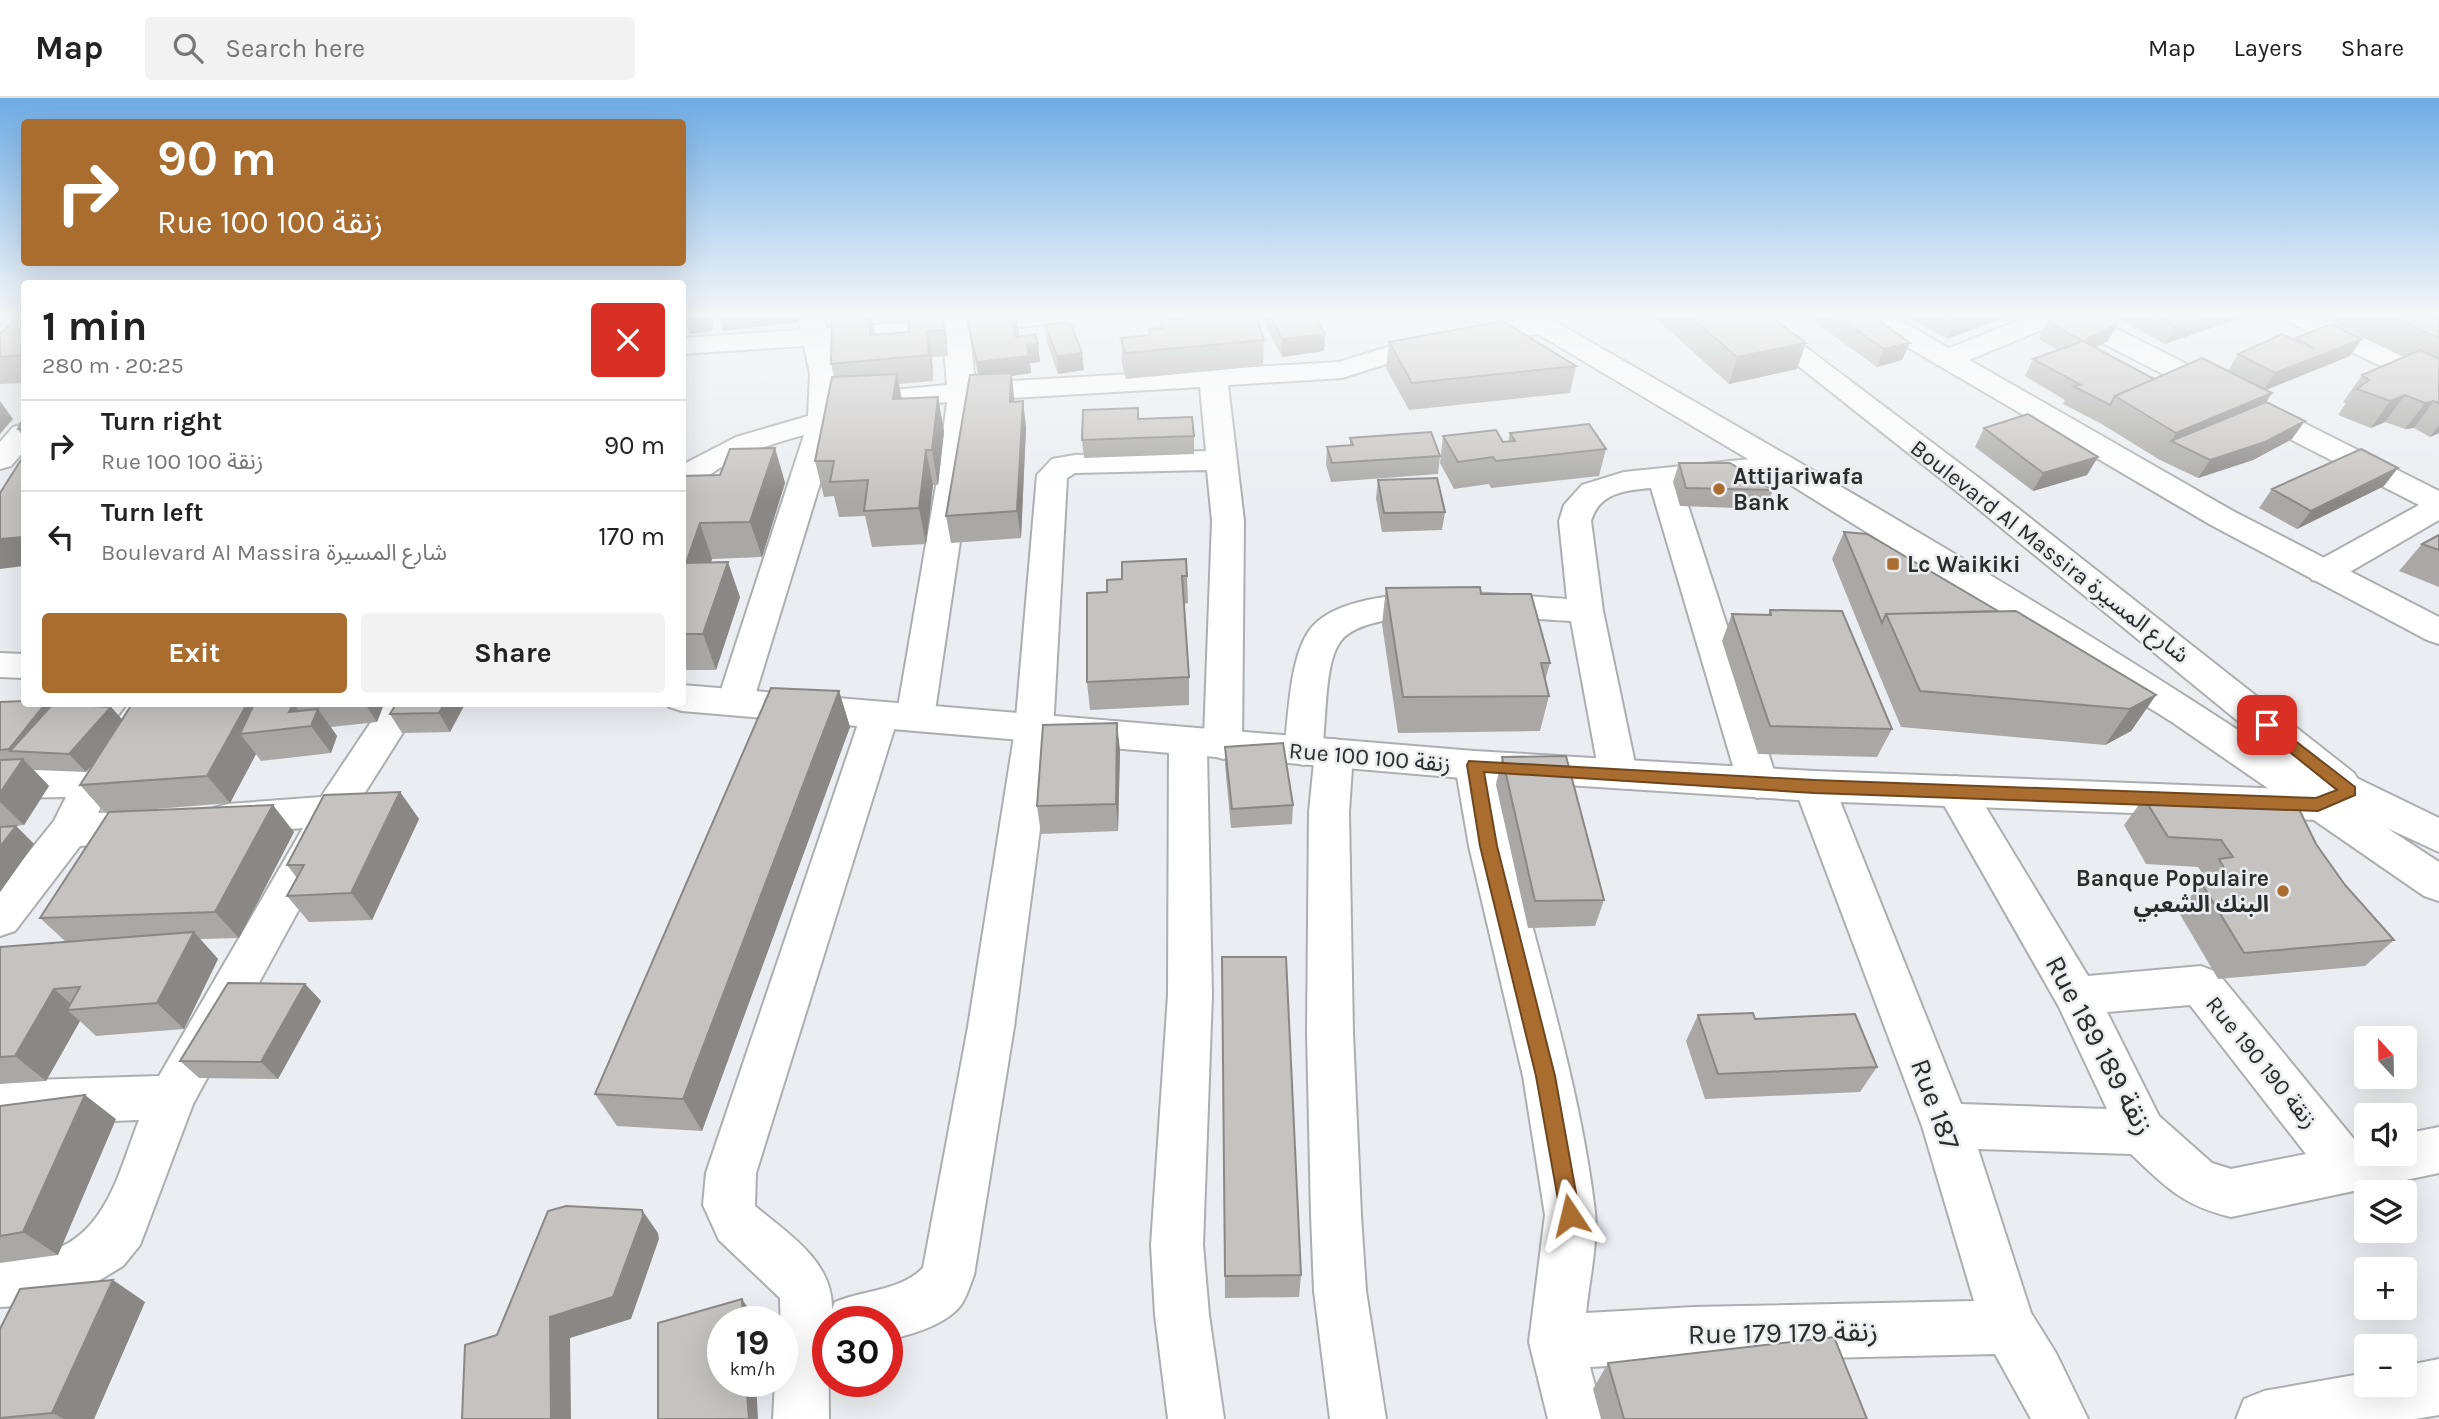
<!DOCTYPE html>
<meta charset="utf-8">
<style>
body{margin:0;font-family:Karla,"Noto Sans Arabic",sans-serif;background:#f2f2f2;color:#222;height:100vh;display:flex;flex-direction:column;font-size:26px;white-space:nowrap}
*{box-sizing:border-box;margin:0}
p{font-size:23px;color:#767676}
.icon{flex:none;width:38px;height:38px;fill:none;stroke:currentColor;stroke-width:2;stroke-linecap:round;stroke-linejoin:round}
.map{position:relative;flex:1;overflow:hidden}
.sheet{position:absolute;left:21px;top:182px;width:665px;height:427px;display:flex;flex-direction:column;background:#fff;border-radius:7px;box-shadow:0 7px 28px #0002}
.sheet>*{flex:none}
.guide{position:absolute;left:21px;top:21px;width:665px;height:147px;border-radius:7px;box-shadow:0 7px 28px #0002;background:#aa6d30;color:#fff;overflow:hidden}
.needle{width:46px;rotate:338deg}
.controls{position:absolute;left:2354px;top:928px;display:grid;gap:14px}
.controls a{display:grid;place-items:center;width:63px;height:63px;border-radius:7px;background:#fff;box-shadow:0 7px 28px #0002;font-size:35px}
.speed{position:absolute;left:707px;top:1208px;display:flex;gap:14px;font-size:35px;font-weight:700;text-align:center}
.speed>*{display:grid;place-content:center;width:91px;height:91px;border-radius:50%;background:#fff;box-shadow:0 7px 28px #0002;line-height:1}
.speed small{font-size:18px;font-weight:400}
.speed .limit{border:10px solid #d22;background:#fff;color:#111}
.pin{position:absolute;display:grid;place-items:center;width:60px;height:60px;color:#fff;margin:-30px;border-radius:14px;box-shadow:0 4px 10px #0006}
.me{position:absolute;width:77px;margin:-38px;rotate:350deg;stroke-linejoin:round;filter:drop-shadow(0 0 5px #0008)}
.turn{display:flex;align-items:center;gap:24px;height:147px;padding:0 21px;font-size:32px}
.turn .icon{width:91px;height:91px;stroke-width:2.5}
.turn b{display:block;font-size:49px;line-height:60px}
.round{display:grid;place-items:center;flex:none;width:74px;height:74px;border-radius:7px;background:#f2f2f2}
.headline{display:flex;align-items:center;justify-content:space-between;height:119px;padding:0 21px}
h1{font-size:42px;font-weight:700;line-height:52px}
.primary-button{display:flex;gap:14px;margin-top:auto;padding:14px 21px}
.primary-button a{flex:1;height:80px;border-radius:7px;background:#aa6d30;color:#fff;font-size:28px;font-weight:700;line-height:80px;text-align:center}
.primary-button a+a{background:#f2f2f2;color:#222}
ul{padding:0;list-style:none}
li{display:flex;align-items:center;gap:21px;height:91px;padding:0 21px;border-top:2px solid #e0e0e0}
li div{flex:1}
li b{display:block;font-size:26px}
li em{font-style:normal}
header{display:flex;align-items:center;gap:42px;box-sizing:border-box;height:98px;padding:0 35px;background:#fff;border-bottom:2px solid #e0e0e0}
header strong{font-size:33px}
nav{display:flex;gap:38px;margin-inline-start:auto;font-size:24px}
.search{width:490px;height:63px;background:#f2f2f2;display:flex;align-items:center;gap:18px;box-sizing:border-box;padding:0 24px;border-radius:7px;color:#767676;font-size:26px}
.map>svg:first-child{display:block}
</style>
<header>
<strong>Map</strong>
<div class="search"><svg class="icon" aria-label="search" viewBox="0 0 24 24"><circle cx="10" cy="10" r="6"/><path d="M15 15l6 6"/></svg>Search here</div>
<nav><a>Map</a><a>Layers</a><a>Share</a></nav>
</header>
<div class="map">
<svg width="2439" height="1321" viewBox="0 0 2439 1321">
<rect width="100%" height="100%" fill="#ebedf0"/>
<g fill="none" stroke-linecap="round" stroke-linejoin="round">
<g stroke="#acaeb0" stroke-width="4">
<path id="minor" d="M798 217H824L826 230 942 222V217H968L969 219 1067 217 1063 223 1054 225 970 235 975 285 1339 264 1410 242 1542 219 1552 221 1555 227 1552 233 1542 235 1415 257 1342 280 1228 287 1244 423 1242 647 1236 657 1223 661 1210 657 1207 653 1212 897 1203 1147 1209 1217 1224 1321H1168L1155 1217 1151 1147 1168 897 1169 645 1175 635 1188 631 1201 635 1204 640 1212 423 1207 372 1075 375 1067 380 1053 632 1014 929 974 1177C970 1187 967 1198 961 1207 946 1227 910 1237 887 1242V1223H828L829 1321H773L775 1283H782L780 1200 719 1142 703 1107 706 1075 861 617 867 608 880 604 893 608 897 615 937 382 947 304 837 315 833 343 753 604 748 613 735 617 722 613 717 604 804 337C776 344 748 354 723 368 708 376 698 390 682 394V367L736 339 808 318 810 276 804 248 682 256V240L800 232ZM943 238 947 287 839 297 831 246ZM1200 289 1206 353 1075 357 1052 361 1037 377 1015 632 968 929 923 1170C900 1193 864 1192 835 1204L832 1211C833 1163 788 1136 755 1108L756 1075 897 622 902 629 915 633 928 629 934 620 969 382 976 302Z
M2032 217H2089L2439 393V422L2336 482 2324 485 2312 482 2307 474 2312 466 2419 407 2061 224 1957 267H1937L1933 261 1937 255Z
M2283 217H2316L2439 276V296L2287 223Z
M24 326V353L11 368 0 371V344L13 329Z
M1781 358 1792 360 1796 367 1792 374 1681 386 1778 685 1772 695 1758 700 1744 695 1738 685 1651 390C1625 392 1599 395 1591 423L1603 513 1637 675 1632 685 1618 689 1604 685 1599 675 1571 523C1523 521 1369 503 1340 544 1325 564 1326 619 1323 644L1334 641 1348 645 1353 655 1349 714 1353 935 1361 1117 1366 1193 1386 1321H1330L1314 1193 1311 1117 1307 935 1309 714 1314 664 1303 667 1289 663 1284 653C1289 618 1289 556 1312 529 1354 480 1508 497 1567 501L1559 423 1564 407 1582 387 1624 374Z
M129 606H167L110 690 98 715 151 712 165 716 171 727 165 738 151 742 80 748 15 833 0 838V790L54 723 66 699 0 700V670H82Z
M383 606H421L347 723 193 1006 140 1147 123 1168 80 1194 35 1207 0 1209V1157C17 1156 37 1157 54 1152 108 1132 120 1070 139 1022L0 1027V983L159 978 303 730 228 736 214 732 208 721 214 710 228 706 321 699Z
M1474 653 1488 657 1493 667C1523 815 1578 966 1595 1114 1598 1144 1589 1185 1586 1215L1694 1209 1974 1203 1922 1028 1794 688 1800 678 1814 673 1828 678 1834 688 1961 1006 2107 1011 2059 909 1936 693 1942 683 1956 678 1970 683 2088 878 2201 868 2217 874 2358 1046 2366 1044V1055H2404V1036L2439 1029V1075L2231 1119C2182 1107 2167 1090 2131 1056L1978 1051 2031 1215 2056 1255 2088 1321H2031L1995 1256 1694 1263 1590 1269 1604 1321H1548L1529 1244 1545 1117 1523 978 1469 748 1455 667 1460 657ZM2190 907 2306 1056 2231 1071 2212 1065 2159 1018 2107 914Z
M2439 1261V1317L2415 1321H2236L2244 1301 2264 1293 2366 1275V1286H2404V1268Z"/>
</g>
<g stroke="#acaeb0" stroke-width="4">
<path id="tertiary" d="M0 555 24 556V580L0 579Z
M682 587 1474 653 1814 673 2315 692 2341 682 2355 687 2361 697 2355 707 2318 722 1814 703 1474 681 682 613 669 609 667 606H682Z"/>
</g>
<g stroke="#acaeb0" stroke-width="4">
<path id="secondary" d="M1734 217H1763L1987 386 2354 675 2360 685 2354 695 2340 700 2326 695 1965 400Z
M1859 217H1891L2233 413 2439 519V546L2427 542 2211 427 1863 223Z"/>
</g>
<g stroke="#acaeb0" stroke-width="4">
<path id="primary" d="M1512 217H1544C1790 359 2039 500 2276 657L2291 651 2305 655 2439 720V754L2387 730 2439 764V803L2424 798 2172 624 1770 374 1516 223Z"/>
</g>
<use href="#minor" fill="#fff" fill-rule="evenodd"/>
<use href="#tertiary" fill="#fff" fill-rule="evenodd"/>
<use href="#secondary" fill="#fff" fill-rule="evenodd"/>
<use href="#primary" fill="#fff" fill-rule="evenodd"/>
</g>
<path fill="#a9a8a6" d="M24 217V285L0 286V236Z
M682 217H714L712 233 690 236 687 227H682Z
M828 217H872L873 223H872L875 237 909 234 908 217H948L943 218 948 258 932 259 933 283 899 286 902 301 938 299 944 334 938 387H933L926 446 872 449 865 418 839 419 834 398 824 399 815 363 834 279 831 266 832 228H830Z
M965 217 1017 225 1019 238 1038 246 1040 264 1030 265 1031 275 1012 278 1014 303H1023L1026 330 1021 440 951 445 946 418 978 277Z
M1193 217H1256L1264 242 1263 268 1126 281 1122 266 1121 240 1150 237 1149 231 1161 230 1160 222 1194 219Z
M1260 217H1319V218H1315L1325 236 1324 253 1282 259Z
M1652 217H1768L1797 271 1729 286Z
M1805 217H1871L1902 262 1877 269Z
M1904 217H2003L2001 221 1947 241Z
M2112 217H2249L2165 246Z
M2333 217H2439V335L2430 339 2414 330 2405 331 2385 324 2371 330 2338 317 2346 305 2343 304 2362 277 2404 259 2329 222Z
M2047 223 2118 225 2108 243 2095 249 2154 281 2228 273 2238 256 2295 242 2296 240 2350 258 2266 292 2272 295 2266 304 2292 341 2253 362 2198 380 2160 362 2100 325 2063 306 2065 302 2025 278 2033 261 2058 252 2039 241Z
M1045 227 1084 272 1058 276 1047 245Z
M1389 244 1576 268 1570 295 1409 312 1386 270Z
M1139 321 1194 338V356L1084 360 1082 342Z
M1984 330 2087 377 2033 393 1975 349Z
M1510 335 1606 351 1599 378 1491 390 1489 386 1454 391 1440 365 1443 338 1503 344H1508Z
M1350 340 1440 358 1438 376 1331 384 1326 367 1327 349 1350 348Z
M775 350 785 385 762 459 712 461 711 464 740 499 716 572H682V378L720 377Z
M1679 365 1773 392 1766 411 1680 408 1673 384Z
M1378 382 1445 414 1442 432 1382 434 1376 400Z
M2384 388 2297 431 2259 410 2272 391Z
M1844 434 1998 513 2156 597 2131 633 2105 647 1901 629 1869 552 1832 461Z
M2439 437V489L2399 473 2422 446Z
M1187 478 1188 505 1184 506 1189 579V607L1090 612 1087 584 1107 494V482Z
M1386 490 1481 496 1550 565 1545 583 1549 598 1540 633 1398 635 1382 526Z
M1770 512 1892 631 1877 659 1758 656 1722 543 1732 516 1768 517Z
M839 593 850 629 702 1033 617 1028 595 996Z
M0 604 24 606H51L52 607 111 609 122 622 132 606H384L377 624 331 629 337 638 331 655 261 663 256 656 230 705 105 715 80 687 95 664 86 674 34 672 49 688 24 727 16 728 34 746 0 794Z
M465 606 450 634 402 635 390 616Z
M1225 649 1293 707 1292 726 1231 730 1225 667Z
M1120 652 1118 733 1041 736 1037 708Z
M1502 659 1604 802 1595 828 1528 830 1496 687Z
M400 694 419 721 372 822 309 824 287 798 297 780 287 767Z
M2144 700 2316 746 2345 787 2394 842 2365 868 2218 881 2178 813 2197 791 2195 788 2204 778 2198 769 2146 766 2124 727Z
M294 734 239 840 200 841 218 861 184 931 96 938 80 923 46 983 0 986V849L66 844 40 820Z
M1222 859 1301 1177 1299 1199 1225 1200Z
M305 886 321 903 278 981 199 980 180 963Z
M1698 917 1755 921 1877 969 1860 994 1705 1001 1686 943Z
M0 1008 116 1021 58 1157 0 1165Z
M145 1204 94 1321H0V1231Z
M1608 1265 1867 1321H1601L1593 1291Z"/>
<path fill="#8a8887" d="M683 217H714L712 233 690 236Z
M718 217H798V224L723 233Z
M828 217H872L873 223H872L875 237V263L870 237V223L830 228Z
M942 217 946 232 948 258 944 232Z
M1973 217H2003L2001 221 1947 241 1955 223Z
M2209 217H2249L2165 246 2174 228Z
M1017 225 1020 243 1015 244 1012 226Z
M2118 225 2108 243 2074 260 2083 243Z
M927 233 932 259 933 283 929 257Z
M1325 236 1324 253 1282 259V241Z
M2362 241 2350 258 2263 293 2275 275Z
M1806 245 1797 271 1729 286 1737 259Z
M1910 245 1902 262 1877 269 1884 251Z
M1038 246 1040 264 1030 265 1031 275 1012 278 1014 301 1013 330 979 282 977 264 1027 247Z
M1082 255 1084 272 1058 276 1057 258Z
M897 276 903 310 893 301Z
M2272 295 2254 322 2171 343 2160 362 2176 335Z
M2405 297 2385 324 2371 330 2390 303Z
M938 299 944 334 938 387 932 352Z
M0 303 13 321 0 336Z
M1023 303 1026 330 1021 440 1017 413Z
M2434 303 2414 330 2405 331 2425 305Z
M2305 323 2292 341 2253 362 2198 380 2210 362Z
M2439 327V335L2430 339Z
M24 330V340L18 331Z
M775 350 785 385 762 459 750 424Z
M926 352 933 387 926 446 919 410Z
M2098 359 2087 377 2033 393 2043 375Z
M2398 370 2384 388 2297 431 2311 413Z
M700 425 712 461 699 500 686 465Z
M24 439V468L0 471V441Z
M728 464 740 499 716 572 703 536Z
M839 593 850 629 702 1033 683 1001Z
M2156 597 2131 633 2105 647 2130 611Z
M45 606H51L64 621 10 653 9 651Z
M247 606H282L240 636 256 656 230 705 207 678Z
M293 606H294L310 628 289 614Z
M365 606H384L377 624Z
M444 606H465L450 634 439 615Z
M111 609 127 627 86 674 69 656Z
M318 611 337 638 331 655 311 628Z
M1117 625 1120 652 1118 733 1116 706Z
M23 661 49 688 24 727 0 704V695Z
M400 694 419 721 372 822 351 795Z
M273 707 294 734 239 840 215 814Z
M16 728 34 746 0 794V749Z
M194 834 218 861 184 931 157 905Z
M305 886 321 903 278 981 261 964Z
M54 891 77 911 67 912 80 923 46 983 15 958Z
M85 997 116 1021 58 1157 23 1134Z
M642 1112 658 1135 659 1141 631 1221 570 1240 571 1321H551L550 1219Z
M113 1182 145 1204 94 1321H64L52 1315Z
M742 1201 752 1216V1223H743Z
M746 1283H756L758 1321H749Z"/>
<path fill="#c5c3c1" stroke="#8a8887" stroke-width="2" d="M20 217H24V257L0 259V236Z
M832 217H869L870 237 909 234 908 217H942L944 232 927 233 929 257 831 266Z
M966 217H1015L1017 225 1012 226 1016 239 1035 236 1038 246 1027 247 1029 258 977 264Z
M1201 217H1256L1264 242 1125 255 1121 240 1151 237 1149 231 1163 230 1160 222 1202 218Z
M1270 217H1314L1325 236 1282 241Z
M1688 217H1768L1806 245 1737 259Z
M1835 217H1871L1910 245 1884 251Z
M1943 217H1973L1955 223Z
M2063 217H2100L2118 225 2083 243 2047 223Z
M2153 217H2209L2174 228Z
M2389 217H2439V219L2438 220H2439V240Z
M1503 223 1576 268 1412 285 1389 244Z
M1070 224 1082 255 1057 258 1045 227Z
M2331 226 2362 241 2275 275 2238 256 2282 236 2313 250 2296 240Z
M2083 243 2154 281 2115 298 2110 307 2073 288 2081 287 2033 261Z
M2420 252 2439 261V306L2434 303 2425 305 2405 297 2390 303 2357 291 2369 282 2362 277Z
M2202 260 2272 295 2176 335 2115 298Z
M1011 275 1010 304 1023 303 1017 413 946 418 970 277Z
M897 276 893 301 938 299 932 352H926L919 410 864 413 868 382 830 384 834 363H815L832 279Z
M2266 304 2305 323 2265 344 2210 362 2171 343Z
M1138 310V321L1192 319 1194 338 1082 342 1083 312Z
M2028 316 2098 359 2043 375 1984 330Z
M24 319V330L18 331Z
M1589 326 1606 351 1496 363 1493 359 1458 364 1443 338 1496 332 1503 344 1515 343 1510 335Z
M1431 334 1440 358 1332 365 1327 349 1353 347 1350 340Z
M775 350 750 424 700 425 686 465 728 464 703 536H682V378L720 377 730 351Z
M2361 351 2398 370 2311 413 2272 391Z
M21 362H24V439L0 441V395Z
M1679 365H1730L1773 392 1686 390Z
M1437 380 1445 414 1384 415 1378 382Z
M1844 434 1867 436 1998 513 1886 516 1882 525Z
M2439 437V452L2422 446Z
M1186 461 1187 478H1182L1189 579 1087 584V495L1107 494V482L1122 481V464Z
M1480 489 1481 496H1531L1550 565H1541L1549 598 1403 599 1386 490Z
M1770 512 1842 513 1892 631 1770 628 1732 516 1771 517Z
M2016 513 2156 597 2130 611 1920 593 1886 516Z
M771 590 839 593 683 1001 595 996Z
M24 603V606H45L9 651 0 652V604Z
M53 606 111 609 69 656 10 653Z
M132 606H247L207 678 80 687Z
M254 606H293L289 614 318 611 311 628 240 636Z
M396 606H444L439 615 390 616Z
M1117 625 1116 706 1037 708 1043 627Z
M1283 645 1293 707 1232 711 1225 649Z
M1566 658 1604 802 1535 803 1502 659Z
M23 661 0 695V662Z
M400 694 351 795 287 798 304 767H287L324 697Z
M2144 700 2298 709 2316 746 2345 787 2394 842 2244 855 2202 786 2232 784 2219 761 2233 759 2221 742 2168 739Z
M273 707 215 814 40 820 109 714Z
M16 728 0 749V729Z
M194 834 157 905 67 912 80 889 54 891 15 958 0 959V849Z
M1222 859H1286L1301 1177 1225 1178Z
M228 885 305 886 261 964 180 963Z
M1753 915 1755 921 1855 916 1877 969 1718 976 1698 917Z
M85 997 23 1134 0 1138V1008Z
M566 1108 642 1112 643 1118 613 1199 550 1219 551 1321H462L465 1247 497 1237 548 1113Z
M113 1182 52 1315 0 1320V1231L20 1191Z
M742 1201 743 1223H723V1283H746L749 1321H658V1225Z
M1834 1239 1867 1321H1624L1608 1265Z"/>
<linearGradient id="sky" x2="0" y2="1"><stop stop-color="#6face4"/><stop offset="0.54" stop-color="#f6f7f8"/><stop offset="1" stop-color="#f6f7f8" stop-opacity="0"/></linearGradient>
<rect width="2439" height="402" fill="url(#sky)"/>
<path fill="#aa6d30" stroke="#6e471f" stroke-width="2" d="M2267 621 2355 689V697L2318 713 1814 695 1484 674 1497 748 1555 978 1580 1117 1577 1124 1570 1127 1562 1124 1536 978 1480 748 1467 667 1469 663 1814 682 2316 700 2337 692 2261 631V623Z"/>
<g fill="#aa6d30" stroke="#ebedf0" stroke-width="2.5">
<circle cx="1719" cy="391" r="7"/>
<rect x="1886" y="459" width="14" height="14" rx="3.5"/>
<circle cx="2283" cy="793" r="7"/>
</g>
<g text-anchor="middle" stroke-width="5" stroke-linejoin="round" paint-order="stroke">
<g font-size="23" font-weight="bold" fill="#2b2c2c" stroke="#ebedf0" text-anchor="start">
<text x="1733" y="386">Attijariwafa<tspan x="1733" dy="26">Bank</tspan></text>
<text x="1907" y="474">Lc Waikiki</text>
<text x="2269" y="788" text-anchor="end">Banque Populaire<tspan x="2269" dy="26">البنك الشعبي</tspan></text>
</g>
<g font-size="23" fill="#2b2c2c" stroke="#ebedf0">
<text transform="translate(2050 453) rotate(38)" y="8">Boulevard Al Massira شارع المسيرة</text>
<text transform="translate(1370 659) rotate(5)" y="8">Rue 100 زنقة 100</text>
<text transform="translate(2262 964) rotate(51)" y="8">Rue 190 زنقة 190</text>
</g>
<g font-size="28" fill="#2b2c2c" stroke="#ebedf0">
<text transform="translate(2100 947) rotate(62)" y="10">Rue 189 زنقة 189</text>
<text transform="translate(1936 1006) rotate(70)" y="10">Rue 187</text>
<text transform="translate(1783 1234) rotate(-1)" y="10">Rue 179 زنقة 179</text>
</g>
</g>
</svg>
<div class="controls">
<a><svg class="needle" viewBox="-14 -14 28 28"><path d="M0-13l5 13h-10z" fill="#e53935"/><path d="M0 13l5-13h-10z" fill="#767676"/></svg></a>
<a><svg class="icon" aria-label="sound" viewBox="0 0 24 24"><path d="M4 9h4l5-4v14l-5-4H4zM17 9q2 3 0 6"/></svg></a>
<a><svg class="icon" aria-label="layers" viewBox="0 0 24 24"><path d="M12 4l9 5-9 5-9-5zM3 14l9 5 9-5"/></svg></a>
<a>+</a>
<a>−</a>
</div>
<div class="speed"><div>19<small>km/h</small></div><div class="limit">30</div></div>
<div class="pin" style="left:2267px;top:627px;background:#d93025"><svg class="icon" aria-label="arrive" viewBox="0 0 24 24"><path d="M6 21V4h12l-3 4 3 4H6"/></svg></div>
<svg class="me" style="left:1570px;top:1117px" viewBox="-20 -20 40 40"><path d="M0-17L14 15 0 8-14 15z" fill="#aa6d30" stroke="#fff" stroke-width="4"/></svg>
<div class="guide">
<div class="turn"><svg class="icon" aria-label="right" viewBox="0 0 24 24"><path d="M7 20v-9h11M14 6l5 5-5 5"/></svg><div><b>90 m</b>Rue 100 زنقة 100</div></div>
</div>
<section class="sheet">
<div class="headline"><div><h1>1 min</h1><p>280 m · 20:25</p></div><a class="round" style="background:#d93025;color:#fff"><svg class="icon" aria-label="close" viewBox="0 0 24 24"><path d="M6 6l12 12M18 6L6 18"/></svg></a></div>
<ul>
<li><svg class="icon" aria-label="right" viewBox="0 0 24 24"><path d="M7 20v-9h11M14 6l5 5-5 5"/></svg><div><b>Turn right</b><p>Rue 100 زنقة 100</p></div><em>90 m</em></li>
<li><svg class="icon" aria-label="left" viewBox="0 0 24 24"><path d="M17 20v-9H6M10 6l-5 5 5 5"/></svg><div><b>Turn left</b><p>Boulevard Al Massira شارع المسيرة</p></div><em>170 m</em></li>
</ul>
<div class="primary-button"><a>Exit</a><a>Share</a></div>
</section>
</div>
